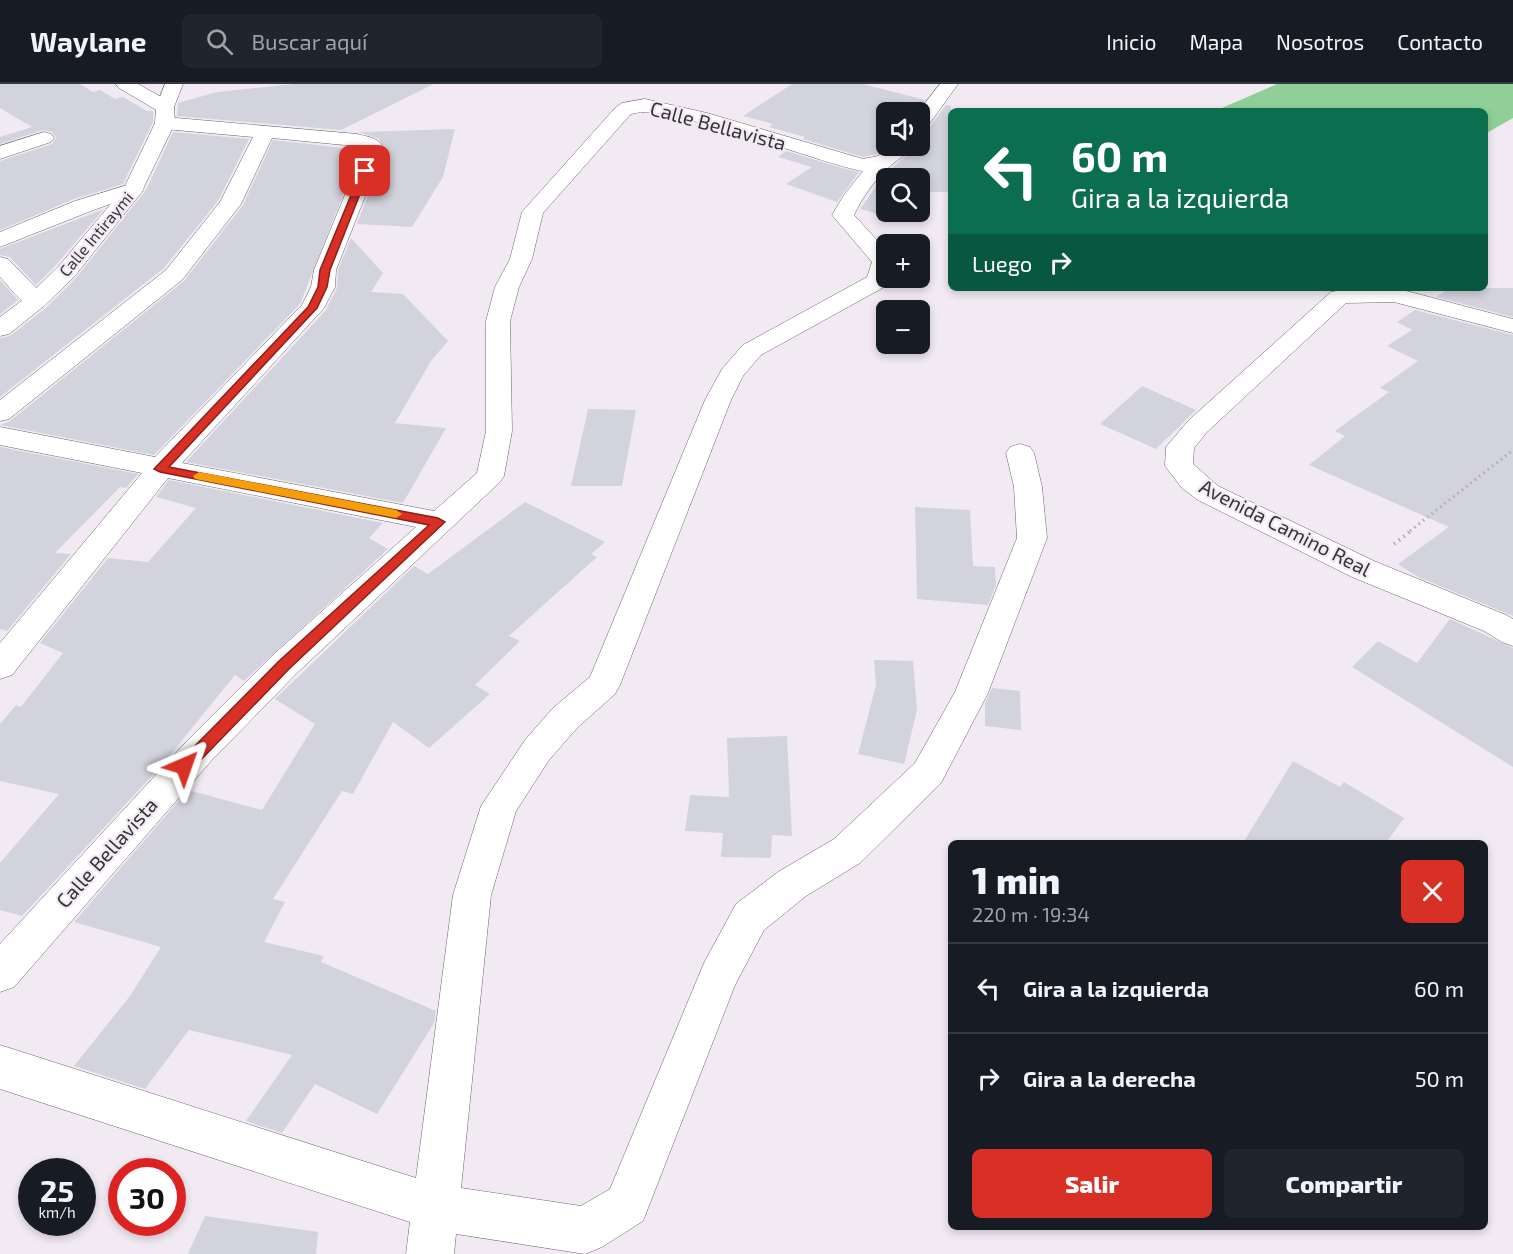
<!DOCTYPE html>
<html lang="es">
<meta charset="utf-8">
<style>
body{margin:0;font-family:"Exo 2",sans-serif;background:#20242c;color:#f1f3f6;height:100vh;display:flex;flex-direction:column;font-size:22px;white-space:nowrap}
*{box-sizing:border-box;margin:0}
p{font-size:20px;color:#9ea1a6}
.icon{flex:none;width:33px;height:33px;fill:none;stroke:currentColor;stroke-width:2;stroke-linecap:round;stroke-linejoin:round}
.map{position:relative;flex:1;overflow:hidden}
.drawer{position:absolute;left:948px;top:756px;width:540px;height:390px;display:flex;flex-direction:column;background:#171b24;border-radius:9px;box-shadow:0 3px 9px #0003}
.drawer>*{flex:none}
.banner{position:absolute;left:948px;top:24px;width:540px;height:183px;border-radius:9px;box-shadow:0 3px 9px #0003;background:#0b6e4f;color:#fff;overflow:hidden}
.buttons{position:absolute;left:876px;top:18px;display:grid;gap:12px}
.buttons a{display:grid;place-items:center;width:54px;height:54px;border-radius:9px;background:#171b24;box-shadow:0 3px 9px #0003;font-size:30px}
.speed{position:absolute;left:18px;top:1074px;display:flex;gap:12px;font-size:30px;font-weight:700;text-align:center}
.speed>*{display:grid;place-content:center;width:78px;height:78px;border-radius:50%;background:#171b24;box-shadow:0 3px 9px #0003;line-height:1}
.speed small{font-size:15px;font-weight:400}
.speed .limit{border:9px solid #d22;background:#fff;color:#111}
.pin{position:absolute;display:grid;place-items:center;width:51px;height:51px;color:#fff;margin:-26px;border-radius:12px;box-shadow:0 3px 9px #0006}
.me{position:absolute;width:66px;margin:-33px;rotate:43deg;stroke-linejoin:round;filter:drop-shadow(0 0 4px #0008)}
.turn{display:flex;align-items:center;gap:21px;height:126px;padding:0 24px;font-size:27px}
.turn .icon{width:78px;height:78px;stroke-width:2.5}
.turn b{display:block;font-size:42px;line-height:51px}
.then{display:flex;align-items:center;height:57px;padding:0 24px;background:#0003;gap:12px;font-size:22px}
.round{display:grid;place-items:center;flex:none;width:63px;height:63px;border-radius:9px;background:#20242c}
.summary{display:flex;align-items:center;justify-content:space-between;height:102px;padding:0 24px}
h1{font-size:36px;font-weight:800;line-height:45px}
.primary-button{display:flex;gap:12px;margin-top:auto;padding:12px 24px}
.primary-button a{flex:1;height:69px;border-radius:9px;background:#d93025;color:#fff;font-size:24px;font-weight:800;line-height:69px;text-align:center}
.primary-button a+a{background:#20242c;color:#f1f3f6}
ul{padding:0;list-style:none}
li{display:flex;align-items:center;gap:18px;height:90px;padding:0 24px;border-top:2px solid #363941}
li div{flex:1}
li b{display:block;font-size:22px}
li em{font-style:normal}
header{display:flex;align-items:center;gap:36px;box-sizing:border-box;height:84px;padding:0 30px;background:#171b24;border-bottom:2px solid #363941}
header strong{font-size:28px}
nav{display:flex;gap:33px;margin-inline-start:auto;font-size:21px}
.search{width:420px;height:54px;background:#20242c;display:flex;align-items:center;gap:15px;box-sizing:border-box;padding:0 21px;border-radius:9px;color:#9ea1a6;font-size:22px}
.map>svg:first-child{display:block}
</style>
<header>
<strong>Waylane</strong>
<div class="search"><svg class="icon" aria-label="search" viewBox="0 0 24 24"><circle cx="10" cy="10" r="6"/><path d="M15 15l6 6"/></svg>Buscar aquí</div>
<nav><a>Inicio</a><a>Mapa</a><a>Nosotros</a><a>Contacto</a></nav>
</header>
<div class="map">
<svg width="1513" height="1170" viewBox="0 0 1513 1170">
<rect width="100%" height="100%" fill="#f2eaf3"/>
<path fill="#90cf98" d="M1277 0H1513V34L1485 50V27H1215Z"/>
<path fill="#d2d3dd" d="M0 0H80L93 8 100 6 115 15 123 13 147 27H153V38L123 100 74 115 0 146V77L52 60 56 54 52 48 43 46 0 60V53L32 43 0 24Z
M294 0H434L341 46 177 32 178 19 217 8Z
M792 0H863L925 16 916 28H886V62H889L877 70 863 73 803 55 805 53 769 43 773 40 743 32Z
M946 21 951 22V108H920V94H886V128H889L884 132 860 125 884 91 908 70 914 62H920V47L929 44Z
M455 45 443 93 412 143 357 140 385 67 379 55 359 48Z
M173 48 249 55 218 117 164 184 0 313V254L10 252 46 224 76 194 146 106Z
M273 56 361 66 300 220 154 371 0 341 10 337 184 197 243 121Z
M786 67 842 84 859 88 837 118 786 100 812 83 778 73Z
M104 125 56 181 36 201 10 173 0 171V165Z
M351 154 383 189 371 208 403 210 448 257 431 277 395 339 446 344 403 419 186 378 326 226 337 204 338 186Z
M0 196 18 216 0 230Z
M1450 204H1513V233L1436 213Z
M1415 226 1513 251V532L1418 493 1398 480 1449 443 1309 381 1345 352 1335 347 1389 308 1380 304 1418 277 1387 262 1412 246 1397 238Z
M1142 302 1196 326 1156 365 1100 340Z
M588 325 636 326 622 402H571Z
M0 363 138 390 126 404 120 403 55 469 71 470 7 547 0 545Z
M169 396 383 439 369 454 388 465 244 597 235 591 162 681 22 832 0 826V779L59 710 0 697V640L16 621 21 623 63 569 40 559 108 474 148 478 196 424 156 413Z
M525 418 605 458 591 470 597 473 509 552 520 557 475 601 490 610 429 664 393 638 353 710 342 707 273 815 285 818 264 858 324 872 321 878 436 927 434 939 377 1030 315 1000 282 1049 246 1037 292 971 189 946 145 1005 74 982 130 912 161 863 74 838 188 706 262 726 315 640 275 615 414 482 428 490Z
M915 423 970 426 973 482 995 483 996 501 988 521 917 515Z
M1450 535 1513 564V683L1352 583 1378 557 1417 579Z
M874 576 913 577 917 626 904 680 858 670 876 601Z
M992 604 1020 607 1021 646 985 642V619Z
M787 652 792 752 772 751 771 774 721 773 723 749 685 747 690 711 729 713 727 654Z
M1293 677 1340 703 1344 698 1404 734 1386 759H1243Z
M205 1132 318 1148 316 1170H188Z"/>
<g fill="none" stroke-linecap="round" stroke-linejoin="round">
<g stroke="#6b646b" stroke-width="1">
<path id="minor" d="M116 0H138L172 19 174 23 172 27H158L119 4Z
M940 0H958L927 43 920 45 918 28Z
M645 15 707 29 863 75 878 72 892 62H912C906 72 896 76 888 84 874 97 862 114 854 131L886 166V194H890L886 202 761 271 743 292 731 316 620 601 615 610 577 644 549 676 516 727 491 811 461 1104 581 1122 610 1105 704 879 736 820 778 788 834 755 915 679 955 608 1017 454 1014 403 1006 369 1010 363 1020 360 1030 363 1034 369 1042 403 1047 454 988 609 941 699 860 779 806 812 764 846 735 901 643 1137 602 1163 585 1170 456 1150 454 1170H406L410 1138 0 1005V961L416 1094 453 811 481 722 525 656 553 624 590 593 705 316 722 285 743 261 867 193 872 178 832 131 844 111 863 87C823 81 655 14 630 31L543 129 532 175 519 203 510 237 512 347 504 392 500 398 296 590 211 677 14 903 0 908V860L187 657 272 572 416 443 168 394 12 591 0 595V559L142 389 0 361V343L155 373 302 221 311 203 314 186 363 67V64L355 62 272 54 241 120 182 196 9 335 0 337V316L166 186 220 118 253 53 165 45 158 43 155 39 158 35 165 33 357 50C368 53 383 54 383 67L336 186 335 203 324 224 182 379 434 427 477 389 486 347V237L495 203 510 175 522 128 616 23 622 19Z
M44 48 51 50 54 54 51 58 0 75V62Z
M134 99 141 101 144 105 141 109 91 127 0 163V148L75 117Z
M0 173 8 175 44 212 48 217 44 222C24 227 13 206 0 193Z"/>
</g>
<g stroke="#6b646b" stroke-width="1">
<path id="tertiary" d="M1354 204H1395L1513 235V249L1394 218 1346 219 1207 348 1194 364 1193 380 1218 402 1374 477 1506 531 1513 535V562L1502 558 1484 547 1352 493 1198 416 1182 404 1165 382 1166 363 1189 336 1331 208Z"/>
</g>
<g stroke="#6b646b" stroke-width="1">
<path id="secondary" d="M165 0H183L174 23 175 39 141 109 74 193 44 222 9 250 0 252V233L28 212 58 183 124 104 155 39 156 23Z"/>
</g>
<path stroke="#b0aab1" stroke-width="3" stroke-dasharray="1.5 4" stroke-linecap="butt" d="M1410 447 1513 366"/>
<path stroke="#b0aab1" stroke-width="4" stroke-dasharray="1.5 4.5" stroke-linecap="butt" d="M1394 460 1412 446"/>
<use href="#minor" fill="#fff" fill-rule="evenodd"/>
<use href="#tertiary" fill="#fff" fill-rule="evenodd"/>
<use href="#secondary" fill="#fff" fill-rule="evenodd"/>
</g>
<path fill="#d93025" stroke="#8d1f18" stroke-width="1.5" d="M365 85 369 87 330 186 327 203 317 224 169 383 438 434 445 438 289 585 190 687H179L177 682 179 678 279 577 429 441 160 388 154 385 308 223 318 203 320 186 361 87Z"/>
<path fill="#f59e0b" d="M199 388 396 426 402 430 396 434 195 395 193 392Z"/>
<g text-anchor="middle" stroke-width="4.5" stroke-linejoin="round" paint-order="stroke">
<g font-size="16" fill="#363336" stroke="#f2eaf3">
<text transform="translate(96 150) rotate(-50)" y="6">Calle Intiraymi</text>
</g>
<g font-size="20" fill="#363336" stroke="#f2eaf3">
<text transform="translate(718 42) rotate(15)" y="7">Calle Bellavista</text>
<text transform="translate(1285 444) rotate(27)" y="7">Avenida Camino Real</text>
<text transform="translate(107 769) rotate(-48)" y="7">Calle Bellavista</text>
</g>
</g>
</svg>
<div class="buttons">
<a><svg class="icon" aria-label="sound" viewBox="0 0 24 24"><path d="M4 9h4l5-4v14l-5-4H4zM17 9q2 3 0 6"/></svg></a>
<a><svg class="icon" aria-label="search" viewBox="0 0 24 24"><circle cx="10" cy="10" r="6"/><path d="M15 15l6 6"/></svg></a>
<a>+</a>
<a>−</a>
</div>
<div class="speed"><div>25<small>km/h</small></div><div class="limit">30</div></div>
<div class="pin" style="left:365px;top:87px;background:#d93025"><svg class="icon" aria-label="arrive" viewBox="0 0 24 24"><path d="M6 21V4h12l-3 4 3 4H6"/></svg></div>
<svg class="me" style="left:184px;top:682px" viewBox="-20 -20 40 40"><path d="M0-17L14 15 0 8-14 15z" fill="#d93025" stroke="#fff" stroke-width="4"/></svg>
<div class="banner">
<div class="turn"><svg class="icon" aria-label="left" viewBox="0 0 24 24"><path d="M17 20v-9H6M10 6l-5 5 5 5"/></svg><div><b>60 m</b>Gira a la izquierda</div></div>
<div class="then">Luego<svg class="icon" aria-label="right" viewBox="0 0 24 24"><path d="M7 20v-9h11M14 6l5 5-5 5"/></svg></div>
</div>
<section class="drawer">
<div class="summary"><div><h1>1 min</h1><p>220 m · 19:34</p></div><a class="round" style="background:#d93025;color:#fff"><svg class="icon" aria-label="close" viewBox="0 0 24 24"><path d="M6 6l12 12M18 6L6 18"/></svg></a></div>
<ul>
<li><svg class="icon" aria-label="left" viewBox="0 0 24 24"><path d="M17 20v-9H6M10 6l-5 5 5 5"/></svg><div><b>Gira a la izquierda</b></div><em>60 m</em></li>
<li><svg class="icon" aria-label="right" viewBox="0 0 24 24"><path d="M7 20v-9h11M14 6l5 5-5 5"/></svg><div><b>Gira a la derecha</b></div><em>50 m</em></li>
</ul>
<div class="primary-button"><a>Salir</a><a>Compartir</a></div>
</section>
</div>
